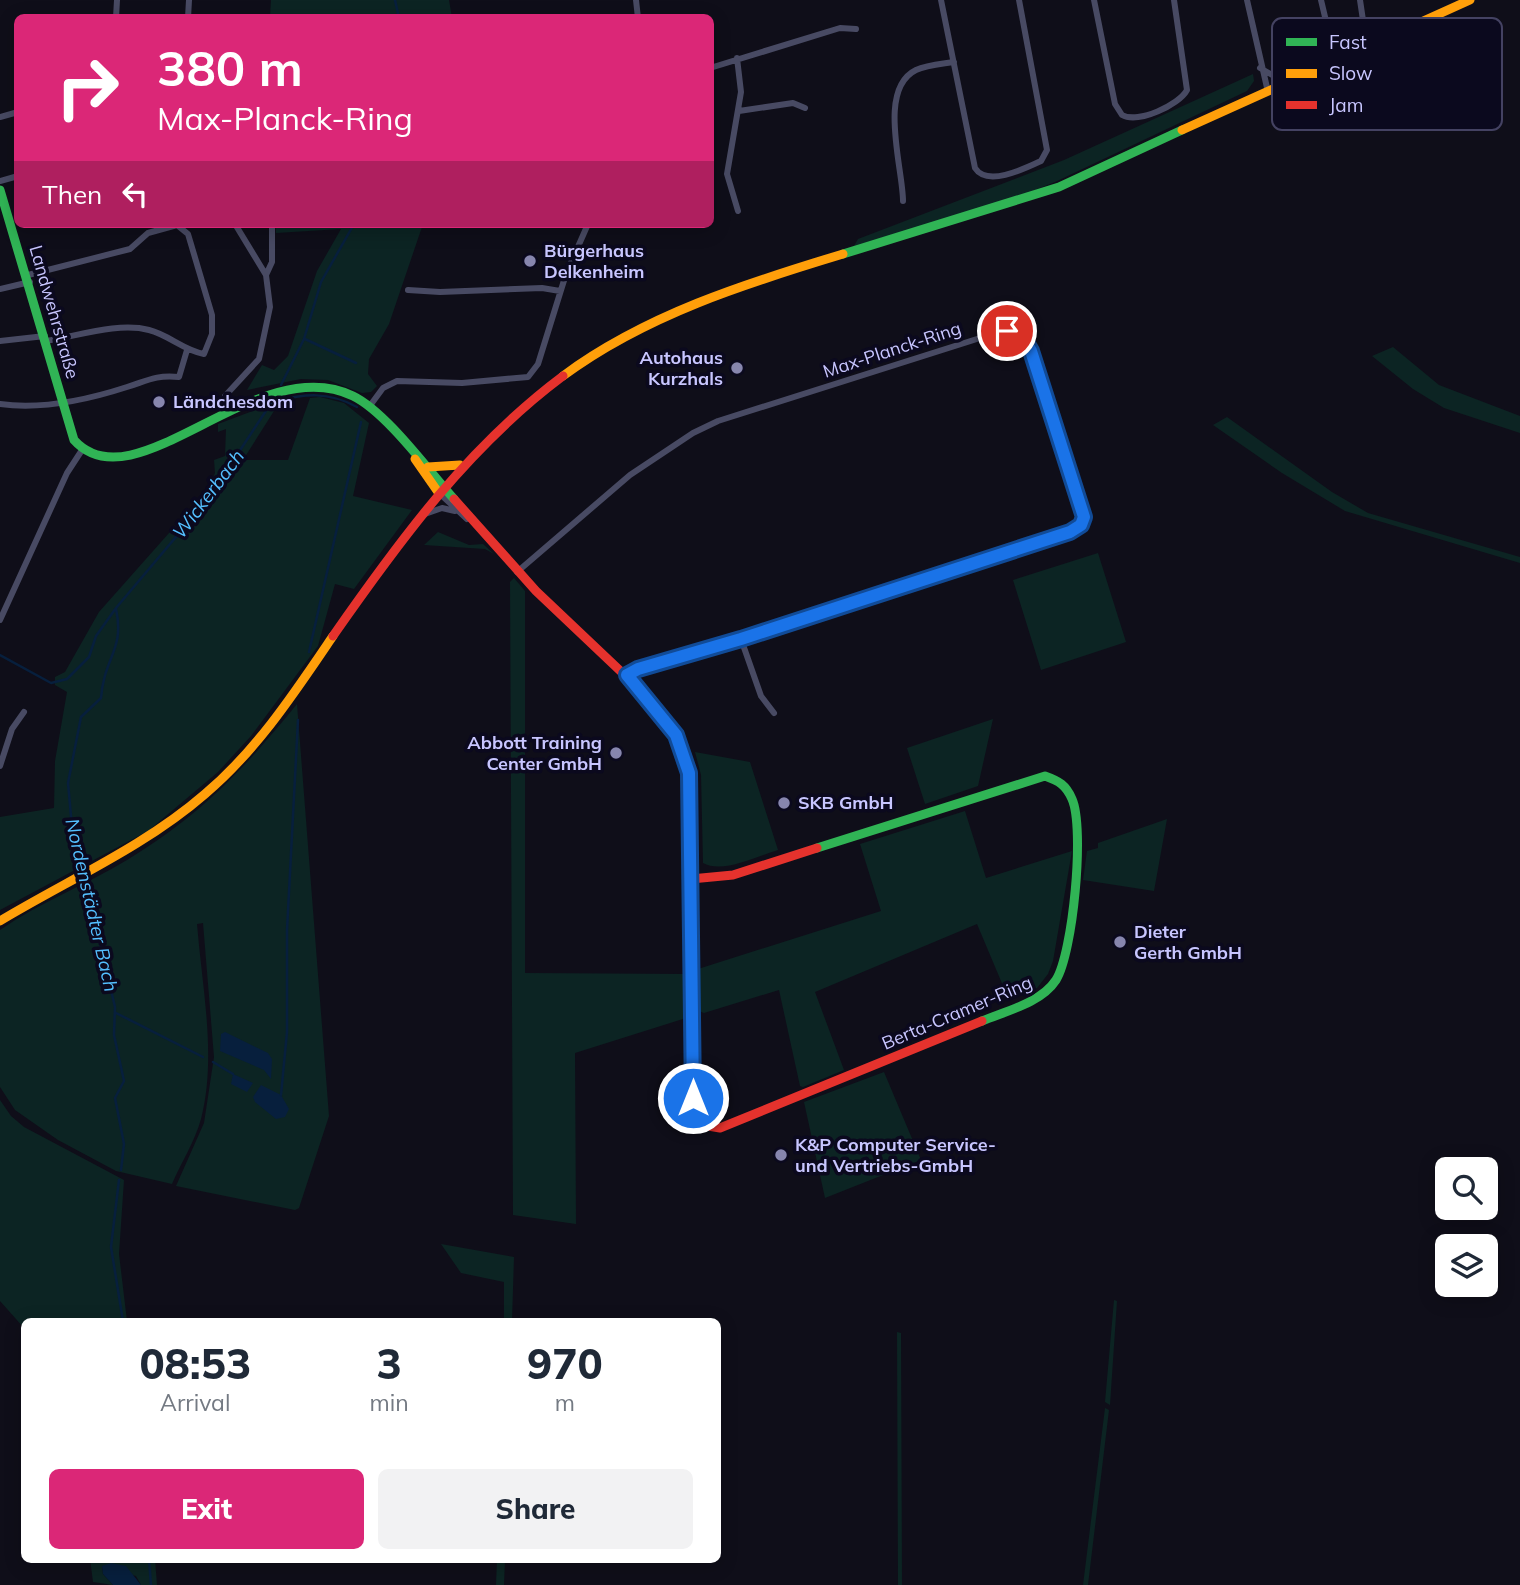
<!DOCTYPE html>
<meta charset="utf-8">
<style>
body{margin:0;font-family:Mulish,sans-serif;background:#f2f2f3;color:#1f2937;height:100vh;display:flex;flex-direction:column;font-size:26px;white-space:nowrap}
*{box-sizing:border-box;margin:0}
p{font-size:23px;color:#747a83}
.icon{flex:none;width:38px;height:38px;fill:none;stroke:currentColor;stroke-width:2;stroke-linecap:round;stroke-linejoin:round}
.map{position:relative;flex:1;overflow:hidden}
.details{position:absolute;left:21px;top:1318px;width:700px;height:245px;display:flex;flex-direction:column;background:#fff;border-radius:10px;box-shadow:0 4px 18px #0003}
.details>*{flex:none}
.hud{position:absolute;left:14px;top:14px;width:700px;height:214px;border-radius:10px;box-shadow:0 4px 18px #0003;background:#db2777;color:#fff;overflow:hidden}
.tools{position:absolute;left:1435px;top:1157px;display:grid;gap:14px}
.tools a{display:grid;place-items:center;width:63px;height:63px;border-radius:10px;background:#fff;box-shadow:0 4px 18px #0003;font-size:35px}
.pin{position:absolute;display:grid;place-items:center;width:60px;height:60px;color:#fff;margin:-30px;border:4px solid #fff;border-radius:50%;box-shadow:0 2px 7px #0007}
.me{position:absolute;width:77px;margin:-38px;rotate:0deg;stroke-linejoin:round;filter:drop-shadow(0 0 5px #0008)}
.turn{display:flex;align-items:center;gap:24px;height:147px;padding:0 28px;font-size:32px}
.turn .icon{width:91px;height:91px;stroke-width:2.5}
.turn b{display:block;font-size:49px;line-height:60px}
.then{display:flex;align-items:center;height:66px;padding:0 28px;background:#0003;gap:14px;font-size:26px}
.eta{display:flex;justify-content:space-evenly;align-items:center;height:119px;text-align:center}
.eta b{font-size:42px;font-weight:800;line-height:49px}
.cta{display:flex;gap:14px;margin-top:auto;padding:14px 28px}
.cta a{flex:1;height:80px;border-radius:10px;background:#db2777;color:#fff;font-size:28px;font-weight:800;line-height:80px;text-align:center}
.cta a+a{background:#f2f2f3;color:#1f2937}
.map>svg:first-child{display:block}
</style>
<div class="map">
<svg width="1520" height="1585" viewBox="0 0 1520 1585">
<rect width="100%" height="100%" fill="#0f0e19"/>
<path fill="#0c2423" d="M271 0H449L452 18 270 17Z
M1253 74 1254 81 1247 91 1055 182 1012 199 854 246 858 239 1064 160Z
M276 224H423L389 324 369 359 368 374 377 386 371 392 362 393 328 380 301 379 247 390 262 365 274 370 288 356 317 271 341 229 276 233Z
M1393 347 1439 385 1520 416V433L1444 408 1413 389 1372 356Z
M320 397 344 403 369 423 353 496 412 510 354 589 335 584 318 646 251 736 218 772 148 831 0 910V817L54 808 55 761 67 692 55 685V677L65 672 99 612 208 489 215 473 214 460 225 456 226 429 218 432V424L266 406 274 411 243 460H288L310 398Z
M1227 417 1332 492 1368 513 1520 557V563L1345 511 1282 473 1213 425Z
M438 532 469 545 483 544 494 554 485 549 424 545Z
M1098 553 1126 642 1041 670 1013 580Z
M514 578 525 591V973L686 974V1018L575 1053 576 1224 513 1215 510 582Z
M297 704 329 1116 299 1208 295 1210 176 1186 204 1123 214 1057 203 923 197 924C202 987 217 1057 201 1119 195 1141 181 1163 172 1184L116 1171 58 1140 15 1110 0 1087V930C40 902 86 885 127 860 201 815 243 770 297 704Z
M993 719 978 786 925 804 907 748Z
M695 752 750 762 778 850C757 856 723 874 703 863L701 775Z
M965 811 986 878 1072 851 1053 961 1048 974 1037 988 1009 1000 977 924 815 992 844 1070 803 1087 800 1086 779 990 704 1013 699 1011 698 969 881 911 860 844Z
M1167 819 1154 891 1083 880 1087 851 1098 848V843Z
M884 1072 921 1160 825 1198 804 1102Z
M0 1100 11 1116 24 1127 124 1180 119 1254 127 1321H24V1328L0 1301Z
M441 1244 514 1257 512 1321H504V1282L461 1273Z
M1114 1300 1117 1301 1110 1405 1105 1402Z
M897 1332 901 1333 902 1585H898Z
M1105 1408 1109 1410 1088 1585H1083Z
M90 1559H155L157 1585H141L136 1576 102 1566 103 1574 113 1585 93 1582Z
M497 1559H505L504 1585H496Z"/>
<path fill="#071f3d" d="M225 1032 268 1053 272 1059 271 1079 264 1070 220 1051 221 1034Z
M233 1074 253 1083 247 1092 231 1084Z
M261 1085 281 1095 289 1109 285 1117 276 1119 255 1102 253 1097Z
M111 1563 126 1566 141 1585H113L103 1574 102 1566Z"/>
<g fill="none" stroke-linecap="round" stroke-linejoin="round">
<path stroke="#071f3d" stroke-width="2.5" d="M395 0 399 18
M305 339 356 363
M281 385 304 339 321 282 354 224
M274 401C305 394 328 391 357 407
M309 652 361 422
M0 655 51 683 67 679 89 657 96 636 116 608 208 499 277 394
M82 870 72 827 68 783 81 717 101 698C104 657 125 650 116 609
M84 876 115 1007 114 1035 124 1081 115 1098 124 1144 121 1170
M116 1013 203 1057
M213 1062 233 1074
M281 1095 287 1032V930L298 720
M119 1180 111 1247 123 1321
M149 1559 151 1585"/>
<path stroke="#484a63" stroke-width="6" d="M636 0 638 18
M941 0 975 168C987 187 1024 169 1041 161L1047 150 1019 0
M1094 0 1115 104 1122 115C1138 124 1179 105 1187 90L1174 0
M1247 0 1268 92
M1321 0 1331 42 1364 27 1360 0
M116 18 117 0
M188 18 189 0
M737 58 741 92 727 174 738 211
M710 68 840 28 856 29
M1260 68 1274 76 1291 80
M739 111 793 103 805 108
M0 117 18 112
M0 181 18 176
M903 201C903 168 877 89 916 70 927 65 942 64 954 62
M28 275 130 249 148 233 177 225 188 234 212 315V334L204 354C183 350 169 335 149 330 118 322 78 336 46 341
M266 275 272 262V224
M0 289 30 282
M408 290 440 292 542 288 560 291
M0 341 45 336
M0 404C43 410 87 400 127 387 149 380 155 375 179 377L187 350
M369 407 383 388 397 381 462 383 528 377 538 364 566 274 588 224
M228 412 225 396 259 359 270 307 266 275 235 224
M438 492 467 519
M425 514 442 508 455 511
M517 572 630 475 693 433 718 421 999 332C1015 330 1024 336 1032 351L1084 517 1077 529 627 675
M0 620 67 473 82 450
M741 639 761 696 774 713
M0 766 12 729 24 712"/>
<path stroke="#30b455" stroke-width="9" d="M0 190 74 440C135 508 257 349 353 396 386 412 428 470 454 499
M843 254 1059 187 1182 130
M632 682 674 731 689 772 693 1043
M817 848 1045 776C1059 781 1066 785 1072 799 1085 828 1073 953 1056 980 1041 1003 1006 1011 982 1021"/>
<path stroke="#ff9f0a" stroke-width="9" d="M1182 130 1470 0
M563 376C645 315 747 283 843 254
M415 459 438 492
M428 467 460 465
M0 921C68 880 144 847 205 794 257 750 295 692 333 636"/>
<path stroke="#e5322d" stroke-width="9" d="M454 499 536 591 632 682
M333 636C400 540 468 447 563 376
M691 879 733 875 817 848
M693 1043C693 1067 684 1110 708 1126L720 1128 982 1021"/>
</g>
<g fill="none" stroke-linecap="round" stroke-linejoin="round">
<g stroke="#114b97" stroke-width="18">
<path id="route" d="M693 1098 689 773 676 735 627 675 638 669 741 639 1070 532 1081 525 1084 517 1031 351 1023 337 1007 331"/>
</g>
<use href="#route" stroke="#1a73e8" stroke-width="12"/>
</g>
<g fill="#8786ae" stroke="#0b091e" stroke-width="2.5">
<circle cx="530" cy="261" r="7"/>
<circle cx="737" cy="368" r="7"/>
<circle cx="159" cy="402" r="7"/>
<circle cx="616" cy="753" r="7"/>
<circle cx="784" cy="803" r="7"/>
<circle cx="1120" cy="942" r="7"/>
<circle cx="781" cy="1155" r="7"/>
</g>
<g text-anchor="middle" stroke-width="7" stroke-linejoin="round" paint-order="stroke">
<g font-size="18" font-weight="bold" fill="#c8c6ff" stroke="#0b091e" text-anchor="start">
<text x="544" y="257">Bürgerhaus<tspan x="544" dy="21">Delkenheim</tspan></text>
<text x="723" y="364" text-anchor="end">Autohaus<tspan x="723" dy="21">Kurzhals</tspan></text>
<text x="173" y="408">Ländchesdom</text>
<text x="602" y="749" text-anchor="end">Abbott Training<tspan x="602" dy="21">Center GmbH</tspan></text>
<text x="798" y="809">SKB GmbH</text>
<text x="1134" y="938">Dieter<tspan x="1134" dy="21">Gerth GmbH</tspan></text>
<text x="795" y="1151">K&amp;P Computer Service-<tspan x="795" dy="21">und Vertriebs-GmbH</tspan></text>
</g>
<g font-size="18" fill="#c8c6ff" stroke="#0b091e">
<text transform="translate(54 312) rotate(74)" y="6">Landwehrstraße</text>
<text transform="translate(892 350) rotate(-18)" y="6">Max-Planck-Ring</text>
<text transform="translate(957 1013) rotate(-23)" y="6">Berta-Cramer-Ring</text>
</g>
<g font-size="19" font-style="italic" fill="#54bfff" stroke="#0b091e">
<text transform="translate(208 494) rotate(-53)" y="7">Wickerbach</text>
<text transform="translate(92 905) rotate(77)" y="7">Nordenstädter Bach</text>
</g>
</g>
<rect x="1272" y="18" width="230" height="112" rx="10" fill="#0b091e" stroke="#444262" stroke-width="2"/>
<rect x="1286" y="38" width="31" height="8" fill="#30b455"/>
<rect x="1286" y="69" width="31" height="9" fill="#ff9f0a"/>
<rect x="1286" y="101" width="31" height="8" fill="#e5322d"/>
<g font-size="19" fill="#c8c6ff">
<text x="1329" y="49">Fast</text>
<text x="1329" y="80">Slow</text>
<text x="1329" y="112">Jam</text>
</g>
</svg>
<div class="tools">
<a><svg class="icon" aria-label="search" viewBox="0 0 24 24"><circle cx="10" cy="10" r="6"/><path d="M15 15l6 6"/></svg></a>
<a><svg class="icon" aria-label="layers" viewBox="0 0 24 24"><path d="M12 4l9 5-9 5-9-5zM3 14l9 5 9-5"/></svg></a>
</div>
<div class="pin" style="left:1007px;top:331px;background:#d93025"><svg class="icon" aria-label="arrive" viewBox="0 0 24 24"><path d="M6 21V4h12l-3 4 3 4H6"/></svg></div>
<svg class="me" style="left:693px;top:1098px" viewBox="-20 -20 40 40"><circle r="17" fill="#1a73e8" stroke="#fff" stroke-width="3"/><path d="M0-11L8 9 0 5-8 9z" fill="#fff"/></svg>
<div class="hud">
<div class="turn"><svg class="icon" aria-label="right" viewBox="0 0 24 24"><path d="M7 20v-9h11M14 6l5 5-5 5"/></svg><div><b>380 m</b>Max-Planck-Ring</div></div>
<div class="then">Then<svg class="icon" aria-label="left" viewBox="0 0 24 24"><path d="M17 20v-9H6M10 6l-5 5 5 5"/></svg></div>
</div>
<section class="details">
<div class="eta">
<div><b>08:53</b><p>Arrival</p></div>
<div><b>3</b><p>min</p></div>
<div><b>970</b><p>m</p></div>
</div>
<div class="cta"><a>Exit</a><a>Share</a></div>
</section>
</div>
